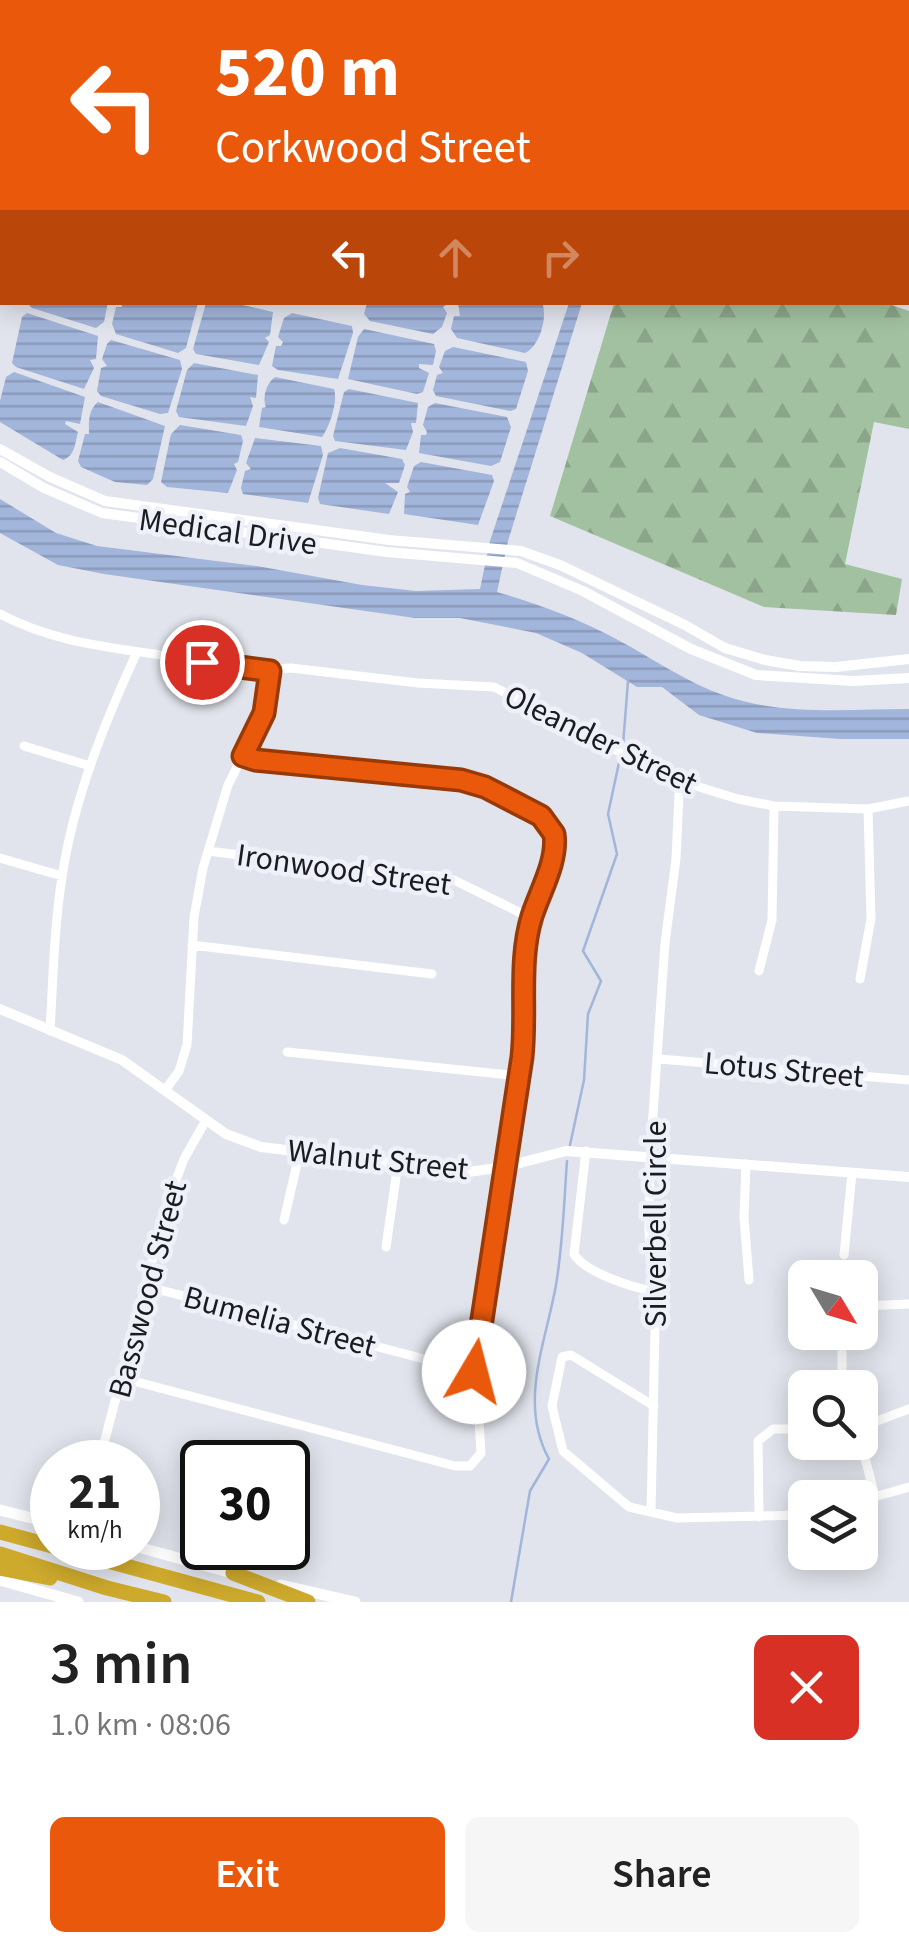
<!DOCTYPE html>
<meta charset="utf-8">
<style>
body{margin:0;font-family:"Source Sans 3",sans-serif;background:#f6f6f6;color:#222;height:100vh;display:flex;flex-direction:column;font-size:38px;white-space:nowrap}
*{box-sizing:border-box;margin:0}
p{font-size:32px;color:#767676}
.icon{flex:none;width:55px;height:55px;fill:none;stroke:currentColor;stroke-width:2;stroke-linecap:round;stroke-linejoin:round}
.map{position:relative;height:1602px;overflow:hidden}
.details{display:flex;flex-direction:column;background:#fff;flex:1}
.details>*{flex:none}
.banner{position:absolute;left:0px;top:0px;width:910px;height:305px;box-shadow:0 5px 25px #0003;background:#ea580c;color:#fff;overflow:hidden}
.needle{width:65px;rotate:128deg}
.buttons{position:absolute;left:788px;top:1260px;display:grid;gap:20px}
.buttons a{display:grid;place-items:center;width:90px;height:90px;border-radius:15px;background:#fff;box-shadow:0 5px 25px #0003;font-size:50px}
.speed{position:absolute;left:30px;top:1440px;display:flex;gap:20px;font-size:50px;font-weight:700;text-align:center}
.speed>*{display:grid;place-content:center;width:130px;height:130px;border-radius:50%;background:#fff;box-shadow:0 5px 25px #0003;line-height:1}
.speed small{font-size:25px;font-weight:400}
.speed .limit{border:5px solid #111;border-radius:15px;background:#fff;color:#111}
.pin{position:absolute;display:grid;place-items:center;width:85px;height:85px;color:#fff;margin:-42px;border:5px solid #fff;border-radius:50%;box-shadow:0 2px 10px #0007}
.me{position:absolute;width:110px;margin:-55px;rotate:8deg;stroke-linejoin:round;filter:drop-shadow(0 0 8px #0008)}
.turn{display:flex;align-items:center;gap:35px;height:210px;padding:0 50px;font-size:45px}
.turn .icon{width:130px;height:130px;stroke-width:2.5}
.turn b{display:block;font-size:70px;line-height:85px}
.lanes{display:flex;align-items:center;height:95px;padding:0 50px;background:#0003;justify-content:center;gap:50px;direction:ltr}
.lanes .off{opacity:.35}
.round{display:grid;place-items:center;flex:none;width:105px;height:105px;border-radius:15px;background:#f6f6f6}
.overview{display:flex;align-items:center;justify-content:space-between;height:170px;padding:0 50px}
h1{font-size:60px;font-weight:600;line-height:75px}
.primary-button{display:flex;gap:20px;margin-top:auto;padding:20px 50px}
.primary-button a{flex:1;height:115px;border-radius:15px;background:#ea580c;color:#fff;font-size:40px;font-weight:600;line-height:115px;text-align:center}
.primary-button a+a{background:#f6f6f6;color:#222}
.map>svg:first-child{display:block}
</style>
<div class="map">
<svg width="909" height="1602" viewBox="0 0 909 1602">
<defs>
<pattern id="forest-firs" width="22" height="20" patternUnits="userSpaceOnUse" patternTransform="scale(2.5)"><rect width="22" height="20" fill="#a1c1a0"/><path d="M5 1l3.5 6h-7zM16 11l3.5 6h-7z" fill="#8aa589"/></pattern>
<pattern id="water-rules" width="6" height="5" patternUnits="userSpaceOnUse" patternTransform="scale(2.5)"><rect width="6" height="5" fill="#a2b5da"/><path d="M0 2.5h6" fill="none" stroke="#8b9bbb"/></pattern>
</defs>
<rect width="100%" height="100%" fill="#e1e4ec"/>
<path fill="url(#forest-firs)" d="M883 302 909 311V429L874 422 845 564 902 579 896 615 764 607 550 516 614 303Z"/>
<path fill="url(#water-rules)" d="M108 302 104 322 96 328 32 308 27 303Z
M121 303H198L186 348 178 353 116 334 112 324 116 307H122Z
M206 303H234L273 312 270 335 265 338 269 342 259 365 196 354 193 349Z
M367 303V302L449 303 443 307 447 313 442 327 433 334 370 321 364 314Z
M458 303 543 305C547 320 539 347 525 353L457 338 451 329 454 316H460Z
M569 303H582L508 541 497 592C539 604 579 619 618 640 654 659 687 683 726 696 783 716 850 709 909 709V739H840L757 733 699 715 662 687H637L582 653 536 633 460 618H415L104 574 58 565 0 533V499L56 533 97 546 257 566 362 585 416 591 480 589 490 541Z
M27 313 98 336 96 359 90 360 94 368 84 389 16 367 12 363 22 317Z
M292 313 352 326 353 333 338 379 278 370 272 366 276 346H281L283 342 278 337 284 318Z
M364 329 434 344 436 351 433 365 419 364V368L429 373 423 392 417 394 348 379 358 337Z
M111 340 180 360 182 369 168 413 160 414 101 396 97 391 101 368 107 366 102 359 107 344Z
M453 347 526 362 528 371 516 409 510 411 436 396 433 390 437 375 443 373 439 367 445 351Z
M194 363 258 375 256 398 250 397 253 406 246 426 179 417 176 411 187 370Z
M14 372 85 397 80 424 66 421 65 424 78 432C75 443 75 456 63 460L0 422V401L6 377Z
M275 377 334 389C338 402 330 426 322 437L259 427 262 408 266 407C262 399 266 383 275 377Z
M349 389 418 403 416 423H411L413 432 406 450 335 441 333 436 344 392Z
M98 402 165 426 153 479 147 485 115 482 81 467 78 461 85 434H89C89 425 87 411 98 402Z
M435 403 507 417 511 427 500 462 491 466 419 453 421 435H426L427 432 423 425 428 407Z
M180 425 241 435 243 441 238 462 234 464 237 470 228 493 167 487 161 482 171 434Z
M255 438 321 446 323 455 308 503 243 494 241 488 245 471 251 469 246 463Z
M340 448 402 459 405 465 399 483H385L398 492 389 514 320 504 318 498 328 453Z
M421 462 492 475 494 481 478 525 404 514 405 494 410 492 407 487 414 466Z"/>
<g fill="none" stroke-linecap="round" stroke-linejoin="round">
<path stroke="#a2b5da" stroke-width="2.5" d="M623 745 628 681
M570 1145 584 1080 588 1014 601 981 583 951 617 854 608 814 620 758
M511 1602 530 1491 549 1459C518 1403 546 1342 556 1285 563 1244 564 1202 567 1161"/>
<path stroke="#a2b5da" stroke-width="8" d="M628 0 632 2
M908 41H909"/>
<path stroke="#fff" stroke-width="9" d="M0 614C52 642 109 647 167 656 209 663 249 671 291 668L418 683 494 687 643 764 683 782 738 799 774 806 868 809 909 801
M24 746 90 766
M208 851 389 874 439 876 454 880 531 918
M0 858 62 876
M192 945 432 974
M759 971 772 920 774 806
M860 979 871 919 868 809
M50 1031C53 980 54 928 62 877 74 798 104 724 137 652
M287 1052 519 1076
M659 1059 909 1080
M166 1089 179 1071 187 1045 194 917 203 868 228 785 264 713 270 671
M586 1151 574 1254C584 1272 633 1288 654 1291
M746 1164 744 1217 749 1280
M284 1220 300 1151
M386 1247 398 1163
M844 1255 852 1173
M145 1286 474 1372
M860 1306 909 1304
M842 1332V1373
M122 1378 455 1466H470L481 1453 475 1357 522 1057C527 1011 518 961 532 916 540 891 558 861 554 833 542 809 487 787 461 780L255 761 243 755
M654 1406 571 1355 562 1357 552 1406 563 1451 629 1507 677 1518 805 1515
M99 1462 168 1201 184 1159 206 1120
M875 1496 861 1443V1427L909 1409
M860 1501 909 1487
M651 1512 655 1328 649 1231 650 1157 665 943 676 859 679 794 683 782
M759 1517 758 1441 773 1429H801"/>
<path stroke="#fff" stroke-width="10" d="M0 449 50 477 105 501 389 540 521 551 560 565 685 625 725 648 765 660 800 666 836 667 909 659
M0 462 44 488 102 513 387 552 517 563 583 591 691 649 756 675 853 681 909 678
M0 1009 122 1060 226 1134 261 1147 468 1172 504 1167 566 1151 909 1177"/>
<path stroke="#fff" stroke-width="11" d="M0 1510 52 1523
M138 1547 239 1575
M0 1580 78 1602
M281 1585 355 1602"/>
<path stroke="#cda92c" stroke-width="15" d="M0 1532 52 1546
M60 1548 258 1602
M0 1554 107 1588 164 1602
M0 1568 50 1578
M233 1573 308 1602"/>
</g>
<g fill="none" stroke-linecap="round" stroke-linejoin="round">
<g stroke="#983908" stroke-width="25">
<path id="route" d="M202 662 270 671 264 713 243 756 255 760 461 780 485 787 541 816 554 834C558 861 540 891 532 916 518 961 527 1011 522 1057L474 1372"/>
</g>
<use href="#route" stroke="#ea580c" stroke-width="18"/>
</g>
<g text-anchor="middle" stroke-width="9" stroke-linejoin="round" paint-order="stroke">
<g font-size="32" fill="#1b1c1f" stroke="#eef1f9">
<text transform="translate(228 531) rotate(8)" y="11">Medical Drive</text>
<text transform="translate(601 739) rotate(26)" y="11">Oleander Street</text>
<text transform="translate(344 869) rotate(8)" y="11">Ironwood Street</text>
<text transform="translate(784 1069) rotate(5)" y="11">Lotus Street</text>
<text transform="translate(378 1159) rotate(6)" y="11">Walnut Street</text>
<text transform="translate(655 1224) rotate(-90)" y="11">Silverbell Circle</text>
<text transform="translate(147 1289) rotate(-75)" y="11">Basswood Street</text>
<text transform="translate(280 1321) rotate(15)" y="11">Bumelia Street</text>
</g>
</g>
</svg>
<div class="buttons">
<a><svg class="needle" viewBox="-14 -14 28 28"><path d="M0-13l5 13h-10z" fill="#e53935"/><path d="M0 13l5-13h-10z" fill="#767676"/></svg></a>
<a><svg class="icon" aria-label="search" viewBox="0 0 24 24"><circle cx="10" cy="10" r="6"/><path d="M15 15l6 6"/></svg></a>
<a><svg class="icon" aria-label="layers" viewBox="0 0 24 24"><path d="M12 4l9 5-9 5-9-5zM3 14l9 5 9-5"/></svg></a>
</div>
<div class="speed"><div>21<small>km/h</small></div><div class="limit">30</div></div>
<div class="pin" style="left:202px;top:662px;background:#d93025"><svg class="icon" aria-label="arrive" viewBox="0 0 24 24"><path d="M6 21V4h12l-3 4 3 4H6"/></svg></div>
<svg class="me" style="left:474px;top:1372px" viewBox="-20 -20 40 40"><circle r="19" fill="#fff"/><path d="M0-13L10 11 0 6-10 11z" fill="#ea580c"/></svg>
<div class="banner">
<div class="turn"><svg class="icon" aria-label="left" viewBox="0 0 24 24"><path d="M17 20v-9H6M10 6l-5 5 5 5"/></svg><div><b>520 m</b>Corkwood Street</div></div>
<div class="lanes"><svg class="icon" aria-label="left" viewBox="0 0 24 24"><path d="M17 20v-9H6M10 6l-5 5 5 5"/></svg><svg class="icon off" aria-label="ahead" viewBox="0 0 24 24"><path d="M12 20V5M6 11l6-6 6 6"/></svg><svg class="icon off" aria-label="right" viewBox="0 0 24 24"><path d="M7 20v-9h11M14 6l5 5-5 5"/></svg></div>
</div>
</div>
<section class="details">
<div class="overview"><div><h1>3 min</h1><p>1.0 km · 08:06</p></div><a class="round" style="background:#d93025;color:#fff"><svg class="icon" aria-label="close" viewBox="0 0 24 24"><path d="M6 6l12 12M18 6L6 18"/></svg></a></div>
<div class="primary-button"><a>Exit</a><a>Share</a></div>
</section>
